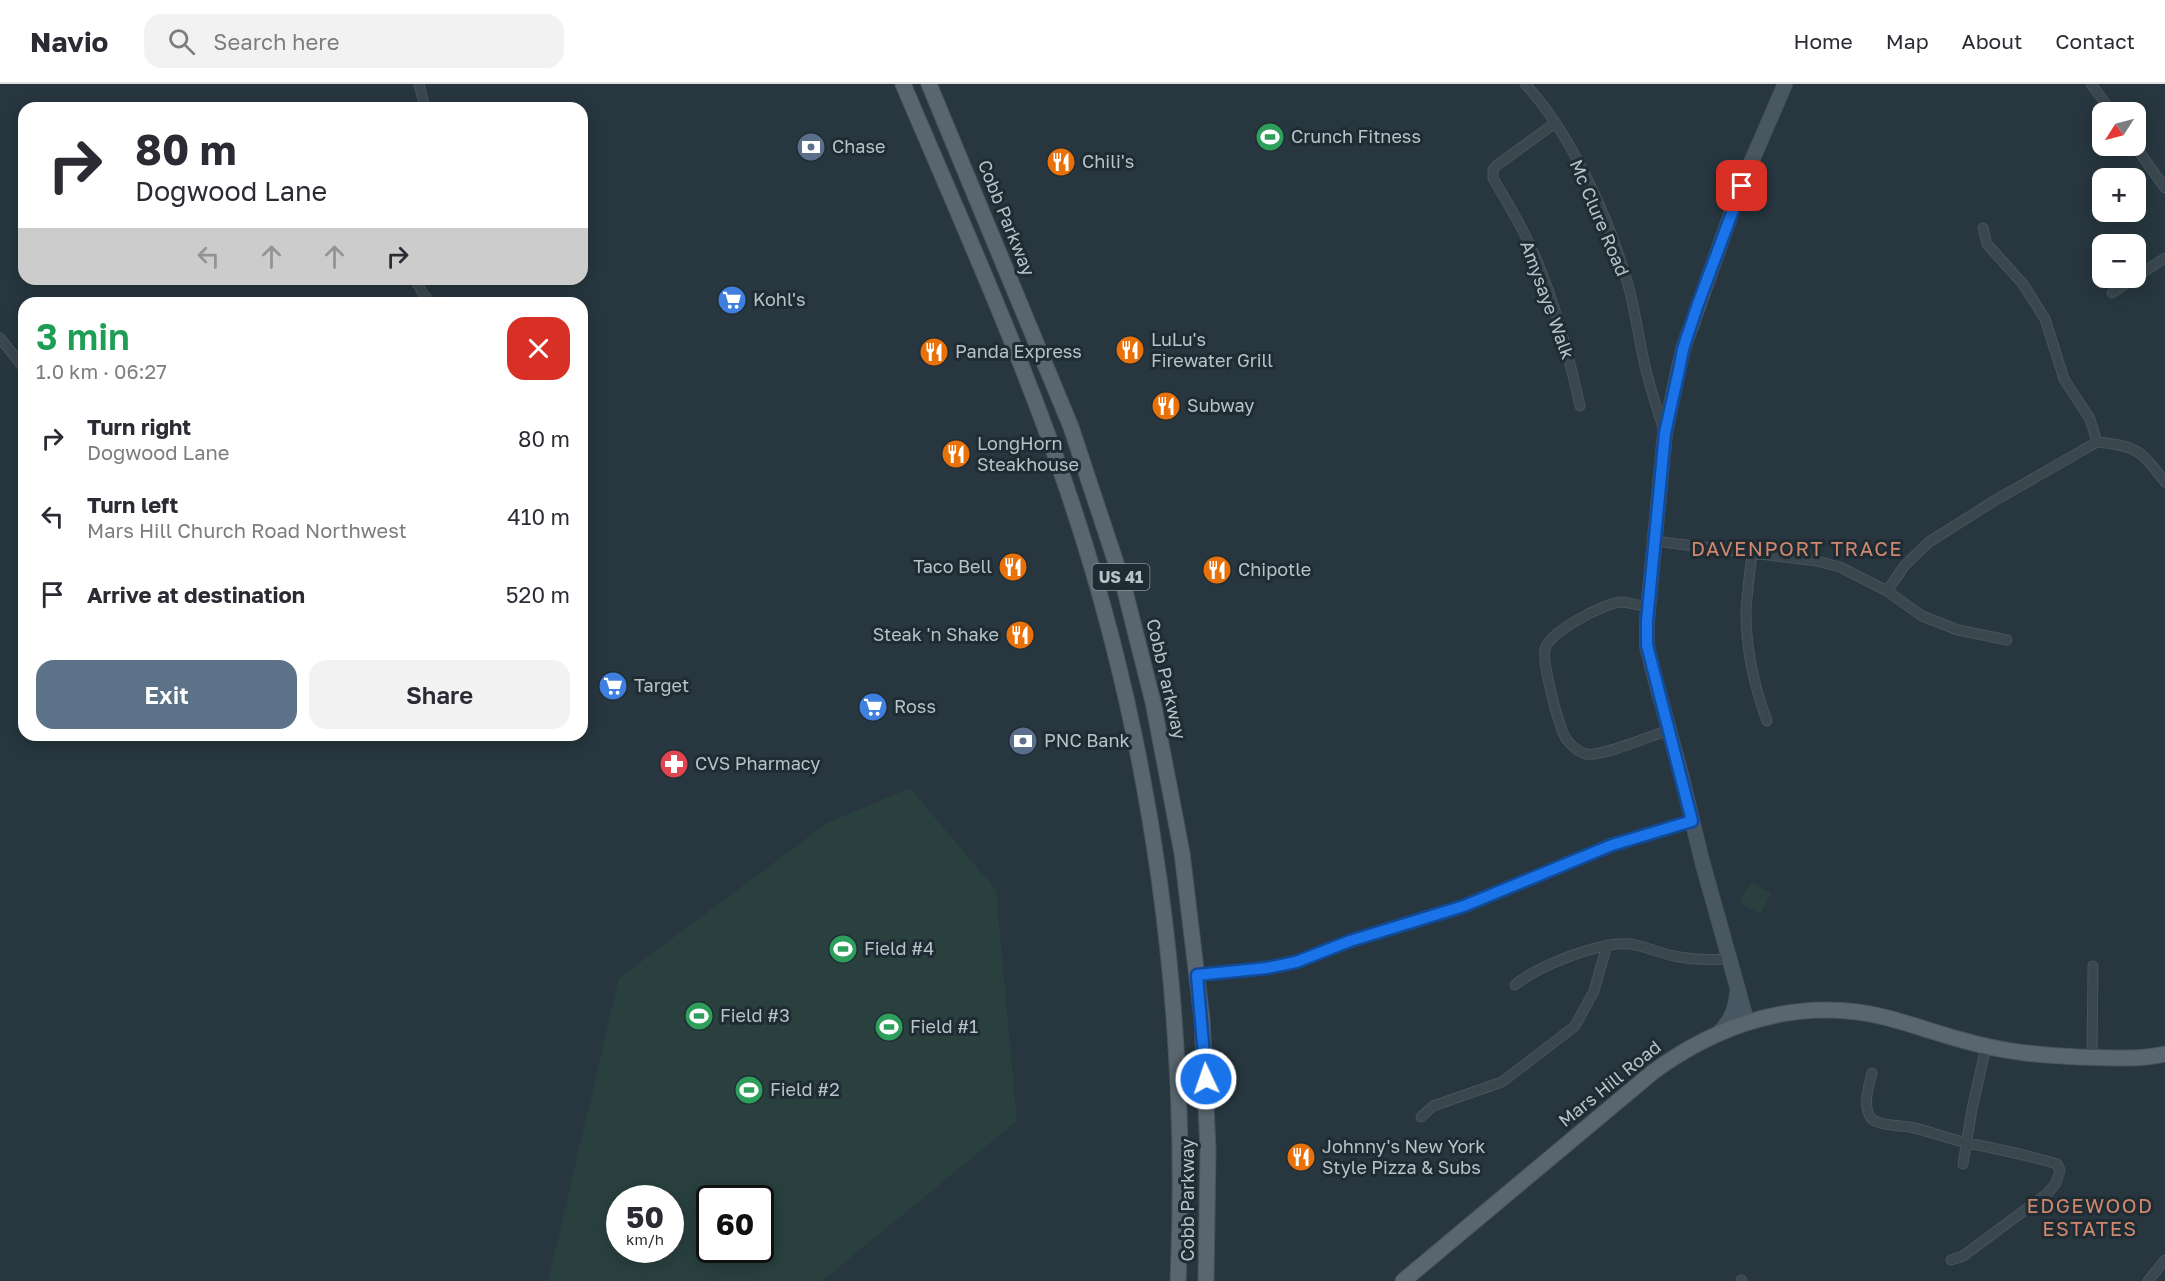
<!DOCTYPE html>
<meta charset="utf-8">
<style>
body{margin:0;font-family:"Golos Text",sans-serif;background:#f2f2f3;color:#2b2b33;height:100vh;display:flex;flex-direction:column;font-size:22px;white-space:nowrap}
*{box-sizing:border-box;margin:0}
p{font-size:20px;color:#7c7c81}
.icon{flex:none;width:33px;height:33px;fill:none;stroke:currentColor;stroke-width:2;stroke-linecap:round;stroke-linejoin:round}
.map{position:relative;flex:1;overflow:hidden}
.drawer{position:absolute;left:18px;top:213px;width:570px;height:444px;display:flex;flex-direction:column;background:#fff;border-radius:18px;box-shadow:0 3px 15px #0003}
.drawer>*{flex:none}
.guide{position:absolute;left:18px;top:18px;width:570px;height:183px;border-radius:18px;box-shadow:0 3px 15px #0003;background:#fff;color:#2b2b33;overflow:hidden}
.needle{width:39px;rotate:234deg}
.fabs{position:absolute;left:2092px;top:18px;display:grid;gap:12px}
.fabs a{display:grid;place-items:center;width:54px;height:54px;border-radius:12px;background:#fff;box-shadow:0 3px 15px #0003;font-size:30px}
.speed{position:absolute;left:606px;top:1101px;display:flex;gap:12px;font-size:30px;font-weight:700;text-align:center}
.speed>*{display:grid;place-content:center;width:78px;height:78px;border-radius:50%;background:#fff;box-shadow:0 3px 15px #0003;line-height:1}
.speed small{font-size:15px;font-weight:400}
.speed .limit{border:3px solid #111;border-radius:9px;background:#fff;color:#111}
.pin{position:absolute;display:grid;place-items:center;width:51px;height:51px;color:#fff;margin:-26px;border-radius:12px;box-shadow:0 3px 9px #0006}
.me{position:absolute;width:66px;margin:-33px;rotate:357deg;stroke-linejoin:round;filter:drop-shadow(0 0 4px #0008)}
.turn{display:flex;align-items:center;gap:21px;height:126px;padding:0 18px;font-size:27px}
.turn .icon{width:78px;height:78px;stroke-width:2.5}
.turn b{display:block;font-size:42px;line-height:51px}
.lanes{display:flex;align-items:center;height:57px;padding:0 18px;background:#0003;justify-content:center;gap:30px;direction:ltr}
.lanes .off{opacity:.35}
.round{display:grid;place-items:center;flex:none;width:63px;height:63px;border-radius:18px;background:#f2f2f3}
.summary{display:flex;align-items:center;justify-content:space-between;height:102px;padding:0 18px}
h1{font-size:36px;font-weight:600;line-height:45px;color:#1e9e55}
.primary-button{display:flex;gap:12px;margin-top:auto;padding:12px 18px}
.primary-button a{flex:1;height:69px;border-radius:18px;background:#5b7289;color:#fff;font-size:24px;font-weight:600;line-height:69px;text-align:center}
.primary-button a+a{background:#f2f2f3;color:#2b2b33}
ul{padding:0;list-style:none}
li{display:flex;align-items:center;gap:18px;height:78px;padding:0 18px}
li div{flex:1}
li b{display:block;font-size:22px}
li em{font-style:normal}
header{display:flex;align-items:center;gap:36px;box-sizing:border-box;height:84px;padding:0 30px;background:#fff;border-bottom:2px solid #e1e1e2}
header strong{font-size:28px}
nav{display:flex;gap:33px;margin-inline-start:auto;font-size:21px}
.search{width:420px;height:54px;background:#f2f2f3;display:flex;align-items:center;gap:15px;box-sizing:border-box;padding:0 21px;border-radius:18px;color:#7c7c81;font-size:22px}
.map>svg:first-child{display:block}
</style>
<header>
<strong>Navio</strong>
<div class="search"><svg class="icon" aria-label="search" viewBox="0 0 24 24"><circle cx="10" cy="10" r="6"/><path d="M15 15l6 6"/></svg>Search here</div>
<nav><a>Home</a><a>Map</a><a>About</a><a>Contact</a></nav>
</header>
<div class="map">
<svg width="2165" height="1197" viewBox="0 0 2165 1197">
<rect width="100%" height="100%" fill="#27363f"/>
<path fill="#29403f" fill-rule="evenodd" d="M910 704 996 806 1017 1037 822 1197H548L619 894 827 739ZM670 1114V1166H620V1114ZM760 1114V1166H710V1114Z
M1751 798 1771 810 1760 830 1739 818Z"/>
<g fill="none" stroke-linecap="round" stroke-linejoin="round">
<g stroke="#48535b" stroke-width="11">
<path id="street" d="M419 0 425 24
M1525 0C1571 49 1610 136 1628 201 1636 229 1639 258 1646 286 1651 307 1658 327 1664 347
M2091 0 2112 28
M1555 39 1496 82 1493 86V94C1506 117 1520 139 1531 163 1554 214 1568 268 1580 322
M2135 62 2165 104
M1983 144 1987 160 2023 200 2045 235 2064 295 2090 335 2097 358
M2136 193 2165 174
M415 195 423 210 431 219
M2112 209 2135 194
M0 254 23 283 24 290
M2097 358C2138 362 2140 366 2165 398
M1654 457 1817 477 1840 483 1887 507 1922 532 1958 546 2007 556
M1752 469C1750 488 1747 509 1746 528 1746 566 1754 602 1767 637
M1887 507 1905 481 1929 458 1994 417 2097 358
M1648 523C1640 522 1629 518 1621 518 1604 519 1549 548 1545 565 1542 579 1558 639 1565 653 1569 660 1578 668 1586 670 1602 673 1650 652 1669 646
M1197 891 1267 884 1296 878 1350 857 1464 822 1612 761 1692 737
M1515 901C1538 882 1600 857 1630 860 1645 862 1659 869 1674 872 1693 876 1710 876 1729 875
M2092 973 2093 882
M1872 989C1869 1002 1862 1021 1871 1034 1876 1041 1901 1042 1910 1043 1930 1047 1948 1055 1968 1059 1998 1065 2028 1071 2057 1080L2060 1086 2056 1099 2048 1109 1963 1172 1951 1176
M1421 1033 1433 1022 1502 998 1575 942 1594 907 1607 861
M1963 1080 1972 1025 1986 963
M1741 1196 1742 1197
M2148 1197 2165 1176"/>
</g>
<g stroke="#48535b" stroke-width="16">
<path id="secondary" d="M1747 938 1702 777 1682 694 1655 594 1647 562V537L1665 349 1683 265 1741 102 1785 0
M1718 950C1730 938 1736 926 1737 909"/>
</g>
<g stroke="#48535b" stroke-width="17">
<path id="primary" d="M903 0C960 134 1020 267 1067 405 1153 658 1190 930 1178 1197
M929 0 1071 343 1124 503 1153 618 1182 769 1202 935 1208 1066 1206 1197
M1403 1197 1653 988C1709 947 1777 920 1848 927 1887 930 1924 946 1962 956 2003 968 2037 971 2079 973 2107 974 2137 976 2165 970"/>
</g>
<use href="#street" stroke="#3b474f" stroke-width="9"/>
<use href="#secondary" stroke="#495762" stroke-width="14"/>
<use href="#primary" stroke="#59666f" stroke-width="15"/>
</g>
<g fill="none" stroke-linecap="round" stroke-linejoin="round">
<g stroke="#114b97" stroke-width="15">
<path id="route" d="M1206 995 1197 891 1267 884 1296 878 1350 857 1464 822 1612 761 1692 737 1647 561V537L1665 349 1679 286 1683 265 1698 220 1742 102"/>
</g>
<use href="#route" stroke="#1a73e8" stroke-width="10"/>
</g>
<defs>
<g id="stadium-disc" transform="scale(1.5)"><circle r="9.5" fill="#2e9e5b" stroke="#202c34"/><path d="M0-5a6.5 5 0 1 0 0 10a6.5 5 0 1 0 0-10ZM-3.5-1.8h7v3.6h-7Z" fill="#fff"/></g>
<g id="bank-disc" transform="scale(1.5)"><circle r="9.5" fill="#5c6f8a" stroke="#202c34"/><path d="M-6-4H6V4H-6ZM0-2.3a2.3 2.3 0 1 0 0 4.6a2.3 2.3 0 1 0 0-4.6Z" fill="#fff"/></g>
<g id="restaurant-disc" transform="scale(1.5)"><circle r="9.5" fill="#e8710a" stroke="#202c34"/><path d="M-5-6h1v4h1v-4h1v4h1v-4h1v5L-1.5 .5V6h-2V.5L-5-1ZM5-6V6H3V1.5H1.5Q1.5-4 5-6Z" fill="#fff"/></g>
<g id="supermarket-disc" transform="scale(1.5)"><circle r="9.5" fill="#3f7fe0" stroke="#202c34"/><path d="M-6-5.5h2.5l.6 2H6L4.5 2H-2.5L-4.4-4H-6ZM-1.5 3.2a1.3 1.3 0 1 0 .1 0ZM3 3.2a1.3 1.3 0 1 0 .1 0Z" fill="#fff"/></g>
<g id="pharmacy-disc" transform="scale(1.5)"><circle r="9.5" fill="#e0444e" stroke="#202c34"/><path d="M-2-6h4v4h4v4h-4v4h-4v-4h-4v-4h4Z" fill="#fff"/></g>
</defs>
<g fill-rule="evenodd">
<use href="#stadium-disc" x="1270" y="53"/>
<use href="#bank-disc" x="811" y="63"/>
<use href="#restaurant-disc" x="1061" y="78"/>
<use href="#supermarket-disc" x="732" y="216"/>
<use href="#restaurant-disc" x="1130" y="266"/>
<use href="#restaurant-disc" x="934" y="268"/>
<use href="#restaurant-disc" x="1166" y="322"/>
<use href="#restaurant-disc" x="956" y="370"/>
<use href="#restaurant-disc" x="1013" y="483"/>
<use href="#restaurant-disc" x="1217" y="486"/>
<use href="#restaurant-disc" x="1020" y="551"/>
<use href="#supermarket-disc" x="613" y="602"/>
<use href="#supermarket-disc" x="873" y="623"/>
<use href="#bank-disc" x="1023" y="657"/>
<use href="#pharmacy-disc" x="674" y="680"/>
<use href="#stadium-disc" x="843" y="865"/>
<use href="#stadium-disc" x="699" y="932"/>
<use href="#stadium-disc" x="889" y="943"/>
<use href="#stadium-disc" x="749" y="1006"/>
<use href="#restaurant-disc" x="1301" y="1073"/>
</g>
<g text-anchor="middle" stroke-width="6" stroke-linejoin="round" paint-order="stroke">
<rect fill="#202c34" stroke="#8a959c" stroke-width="1.5" x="1092.5" y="480" width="57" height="26" rx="4.5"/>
<g font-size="16" font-weight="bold" fill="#b8c2c9">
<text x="1121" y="499">US 41</text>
</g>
<g font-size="18" fill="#b8c2c9" stroke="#202c34" text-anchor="start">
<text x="1291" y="59">Crunch Fitness</text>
<text x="832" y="69">Chase</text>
<text x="1082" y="84">Chili's</text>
<text x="753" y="222">Kohl's</text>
<text x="1151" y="262">LuLu's<tspan x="1151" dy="21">Firewater Grill</tspan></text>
<text x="955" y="274">Panda Express</text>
<text x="1187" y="328">Subway</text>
<text x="977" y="366">LongHorn<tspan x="977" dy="21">Steakhouse</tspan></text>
<text x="992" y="489" text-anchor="end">Taco Bell</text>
<text x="1238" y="492">Chipotle</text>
<text x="999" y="557" text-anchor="end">Steak 'n Shake</text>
<text x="634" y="608">Target</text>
<text x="894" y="629">Ross</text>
<text x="1044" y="663">PNC Bank</text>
<text x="695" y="686">CVS Pharmacy</text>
<text x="864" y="871">Field #4</text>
<text x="720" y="938">Field #3</text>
<text x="910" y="949">Field #1</text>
<text x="770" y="1012">Field #2</text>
<text x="1322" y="1069">Johnny's New York<tspan x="1322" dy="21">Style Pizza &amp; Subs</tspan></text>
</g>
<g font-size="18" fill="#b8c2c9" stroke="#202c34">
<text transform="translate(1006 134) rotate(68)" y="6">Cobb Parkway</text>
<text transform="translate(1599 134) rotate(67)" y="6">Mc Clure Road</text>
<text transform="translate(1547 216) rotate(70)" y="6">Amysaye Walk</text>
<text transform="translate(1166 595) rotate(77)" y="6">Cobb Parkway</text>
<text transform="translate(1610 1000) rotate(-39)" y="6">Mars Hill Road</text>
<text transform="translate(1188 1116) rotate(-90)" y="6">Cobb Parkway</text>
</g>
<g font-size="20" letter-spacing="1.5" fill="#cf876d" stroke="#202c34">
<text x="1797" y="472">DAVENPORT TRACE</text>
<text x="2090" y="1129">EDGEWOOD<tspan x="2090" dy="23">ESTATES</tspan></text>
</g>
</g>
</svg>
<div class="fabs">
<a><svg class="needle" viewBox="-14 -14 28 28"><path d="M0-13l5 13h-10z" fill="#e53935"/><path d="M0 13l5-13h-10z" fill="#7c7c81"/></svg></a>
<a>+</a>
<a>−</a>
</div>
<div class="speed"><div>50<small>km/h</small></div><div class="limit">60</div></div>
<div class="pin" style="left:1742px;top:102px;background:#d93025"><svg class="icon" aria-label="arrive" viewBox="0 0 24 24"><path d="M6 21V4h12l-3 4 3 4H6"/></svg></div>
<svg class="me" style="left:1206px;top:995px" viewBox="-20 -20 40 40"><circle r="17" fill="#1a73e8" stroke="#fff" stroke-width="3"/><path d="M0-11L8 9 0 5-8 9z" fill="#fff"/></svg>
<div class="guide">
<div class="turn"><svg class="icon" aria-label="right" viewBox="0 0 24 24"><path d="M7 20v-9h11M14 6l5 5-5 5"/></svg><div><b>80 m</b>Dogwood Lane</div></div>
<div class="lanes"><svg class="icon off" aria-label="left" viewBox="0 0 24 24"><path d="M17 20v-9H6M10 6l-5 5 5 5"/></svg><svg class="icon off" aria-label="ahead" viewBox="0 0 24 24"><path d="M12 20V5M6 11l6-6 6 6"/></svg><svg class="icon off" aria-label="ahead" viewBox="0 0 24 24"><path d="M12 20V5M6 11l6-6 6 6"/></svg><svg class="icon" aria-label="right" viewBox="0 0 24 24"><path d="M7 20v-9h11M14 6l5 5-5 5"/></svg></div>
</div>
<section class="drawer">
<div class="summary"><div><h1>3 min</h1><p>1.0 km · 06:27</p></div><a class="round" style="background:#d93025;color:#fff"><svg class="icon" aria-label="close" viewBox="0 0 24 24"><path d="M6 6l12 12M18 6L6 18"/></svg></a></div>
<ul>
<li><svg class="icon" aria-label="right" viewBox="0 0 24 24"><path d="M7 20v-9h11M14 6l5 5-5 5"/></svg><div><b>Turn right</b><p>Dogwood Lane</p></div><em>80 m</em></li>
<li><svg class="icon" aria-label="left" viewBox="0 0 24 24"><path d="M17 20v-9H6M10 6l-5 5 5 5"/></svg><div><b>Turn left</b><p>Mars Hill Church Road Northwest</p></div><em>410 m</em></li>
<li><svg class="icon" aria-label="arrive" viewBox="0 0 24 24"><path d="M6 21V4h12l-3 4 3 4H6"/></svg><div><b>Arrive at destination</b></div><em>520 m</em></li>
</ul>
<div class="primary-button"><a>Exit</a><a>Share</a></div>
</section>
</div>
